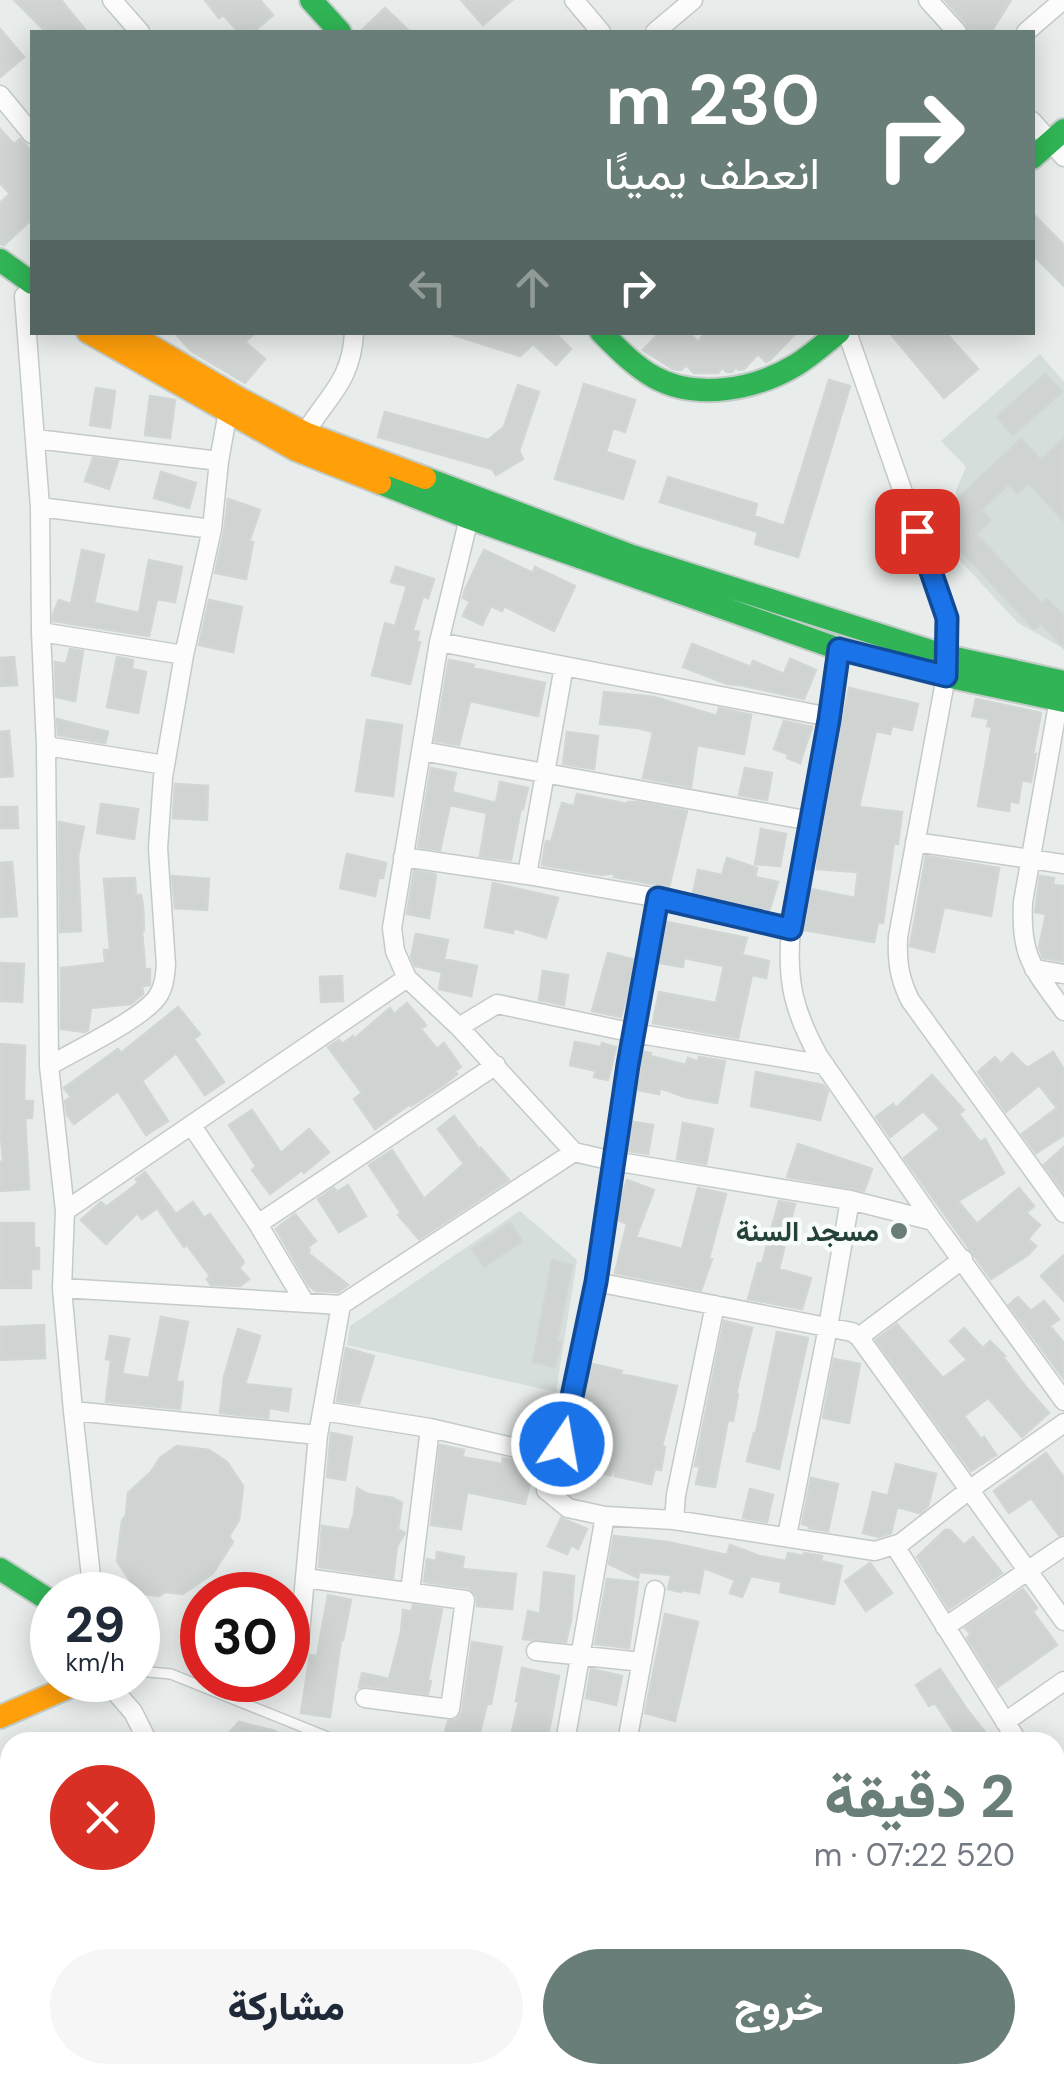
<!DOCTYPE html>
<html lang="ar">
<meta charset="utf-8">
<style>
body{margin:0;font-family:"DM Sans",Vazirmatn,sans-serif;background:#f6f6f7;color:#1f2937;direction:rtl;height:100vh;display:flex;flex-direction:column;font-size:38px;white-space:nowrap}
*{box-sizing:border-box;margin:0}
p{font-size:32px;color:#747a83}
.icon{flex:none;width:55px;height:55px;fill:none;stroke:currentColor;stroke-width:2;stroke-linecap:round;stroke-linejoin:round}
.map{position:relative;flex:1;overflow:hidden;direction:ltr}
.details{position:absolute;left:0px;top:1732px;width:1065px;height:352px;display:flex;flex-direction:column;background:#fff;border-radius:30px 30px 0 0;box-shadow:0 5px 25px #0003;direction:rtl}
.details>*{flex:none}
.guide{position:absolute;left:30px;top:30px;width:1005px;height:305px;border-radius:0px;box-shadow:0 5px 25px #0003;direction:rtl;background:#697e78;color:#fff;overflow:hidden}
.speed{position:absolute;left:30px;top:1572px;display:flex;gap:20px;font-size:50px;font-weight:700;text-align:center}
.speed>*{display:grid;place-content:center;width:130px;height:130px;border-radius:50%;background:#fff;box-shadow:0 5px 25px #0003;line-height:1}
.speed small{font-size:25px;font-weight:400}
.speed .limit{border:15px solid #d22;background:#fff;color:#111}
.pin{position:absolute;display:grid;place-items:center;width:85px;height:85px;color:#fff;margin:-42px;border-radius:20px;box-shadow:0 5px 15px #0006}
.me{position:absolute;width:110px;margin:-55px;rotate:12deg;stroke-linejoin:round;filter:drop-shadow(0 0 8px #0008)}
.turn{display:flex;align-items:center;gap:35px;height:210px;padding:0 50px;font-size:45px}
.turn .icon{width:130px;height:130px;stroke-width:2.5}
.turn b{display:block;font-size:70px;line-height:85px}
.lanes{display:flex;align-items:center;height:95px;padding:0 50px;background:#0003;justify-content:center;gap:50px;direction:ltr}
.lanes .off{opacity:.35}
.round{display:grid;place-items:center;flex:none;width:105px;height:105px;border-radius:52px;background:#f6f6f7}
.overview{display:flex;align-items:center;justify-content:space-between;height:170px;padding:0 50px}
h1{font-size:60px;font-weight:800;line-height:75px;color:#697e78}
.action{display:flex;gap:20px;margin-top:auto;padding:20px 50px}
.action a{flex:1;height:115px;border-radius:60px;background:#697e78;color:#fff;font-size:40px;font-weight:800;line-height:115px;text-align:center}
.action a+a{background:#f6f6f7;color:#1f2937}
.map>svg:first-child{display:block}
</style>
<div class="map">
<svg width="1064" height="2083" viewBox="0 0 1064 2083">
<rect width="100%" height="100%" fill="#e8edeb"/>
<path fill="#d6dedb" d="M1040 354 1064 382V645L1061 647 1018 623 955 555 956 490 966 467 941 441Z
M520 1211 577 1260 556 1392 347 1345 350 1326Z"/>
<path fill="#cfd4d2" stroke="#d1d6d4" stroke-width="2.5" d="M14 0H61L87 32H46Z
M205 0H260L273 15 253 32H239L223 15 219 18Z
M461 0H512L483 25Z
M945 0H1011L991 32H969L966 24Z
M385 8 410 32H360Z
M0 29 24 57 0 77Z
M0 129 14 144 20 139 32 152V219L4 245 0 244V203L10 194 0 183Z
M1032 213 1064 245V286L1032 254Z
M174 332H256L245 342 265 359 245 383 191 351Z
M454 332H554L571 349 556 365 533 344 520 356 454 335Z
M660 332H688L698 342 706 332H797L770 360 766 362 758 354 744 369 739 370 736 367 732 372H727L722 368 718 373H694L686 365 681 370 673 369 643 350Z
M889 332H945L978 369 944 398Z
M1045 374 1062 392 1013 435 997 417Z
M829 380 850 386 798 557 755 544 758 532 660 502 668 477 757 504 754 516 784 526Z
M584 384 635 400 625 432 613 428 606 452 635 461 623 499 555 479Z
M518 385 539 392 519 451 523 459 496 475 492 469 378 437 385 412 488 440 504 427Z
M96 388 115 391 110 428 90 425Z
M150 396 175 400 170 438 145 435Z
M1064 438V521L1028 483 1017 493 1009 484 981 510 991 520 976 534 1042 604 1047 599 1064 616V648L1041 624 1034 629 950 539 961 529 950 516 961 505 956 500 1021 439 1041 460Z
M93 458 118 461 109 489 85 481Z
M161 472 196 483 189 508 154 498Z
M228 499 260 510 249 542H253L246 579 215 573 224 532Z
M82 550 104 555 94 603 139 613 149 560 182 567 175 602 157 599 149 636 53 621V614L59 600 71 604Z
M484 550 533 573 535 567 575 586 554 631 504 606 502 611 491 606 482 625 463 616 470 601 463 598 465 590Z
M396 567 434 579 428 598 423 596 413 630 419 632 417 641 420 642 410 684 372 675 385 623 395 626 407 586 391 582Z
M209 600 242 607 233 652 199 645Z
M692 644 751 667 753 661 784 674 790 659 816 670 804 699 740 685 727 684 683 667Z
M70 649 83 651 75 701 56 697 55 662 66 664Z
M14 657 17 685 0 686V658Z
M117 657 133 660 132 669 146 672 138 713 107 707Z
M449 660 474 665 473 668 545 683 538 716 470 701 459 745 435 741Z
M849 688 918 704 912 730 892 726 890 734 876 731 859 807 902 812 898 844 894 843 883 923 878 922 874 942 804 930 811 889 855 898 858 872 817 869 819 846Z
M604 692 654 697 717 716 719 708 751 715 744 754 697 745 691 787 643 778 653 732 638 728 600 724Z
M976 699 1041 713 1033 754H1036L1031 782 1022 780 1018 803 1010 801 1009 811 978 806 992 727 987 726 989 719 972 716Z
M57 719 108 732 105 743 58 735Z
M367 720 402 725 393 796 356 791Z
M784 721 812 727 800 763 787 758 788 754 774 749Z
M9 731 13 776 0 777V732Z
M567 732 598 736 594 769 563 764Z
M431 768 456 773 452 792 496 803 500 782 528 788 523 809 521 808 511 860 480 856 487 813 450 805 440 850 418 847Z
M745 768 772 773 767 800 739 795Z
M175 784 208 786 207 820 173 818Z
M577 794 628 804V802H638L687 811 669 887 614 877 615 873 602 875 542 865 546 841 551 842 562 803 574 806Z
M101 804 138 809 134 839 97 833Z
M0 807H17L18 828H0Z
M59 822 84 827 78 856 81 931 60 932Z
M761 829 786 834 780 866 755 864Z
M347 854 386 863 383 878 379 877 375 896 340 888Z
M926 856 999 868 991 916 944 907 934 952 910 946Z
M727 858 757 868 755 877 778 882 769 911 693 893 698 870 722 875Z
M12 862 17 916 0 917V863Z
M414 871 435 874 436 876 429 918 407 914Z
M172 876 209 879 207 910 175 908Z
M1040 876 1054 878 1053 885 1064 886 1063 961 1043 958 1039 948 1046 914 1035 912Z
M135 878 136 895H141L143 906 144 930H142L145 969H150V985L142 986 143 994 131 1004 91 1008 88 1030 85 1032 61 1029V968L105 963 104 950H110L104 879Z
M493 883 558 898 546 938 514 928 513 933 485 927Z
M667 922 747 938 742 955 769 961 766 978 752 975 738 1038 653 1023 659 992 716 1003 724 966 684 958 683 967 660 963Z
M416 934 448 940 444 959 477 966 471 996 439 989 442 972 415 966 411 957Z
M608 953 635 960 621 1017 592 1011Z
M0 963 24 964 22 1002 0 1001Z
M543 971 568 975 564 1005 539 1000Z
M342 976 343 1001 321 1002 320 977Z
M407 1003 426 1025 421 1029 437 1049 444 1043 461 1067 455 1071 457 1074 445 1084 411 1106 410 1104 375 1129 354 1099 362 1093 328 1047 339 1040 342 1044 353 1036 354 1039 390 1008 394 1014Z
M178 1007 200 1034 194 1039 224 1082 205 1095 176 1053 142 1081 168 1121 146 1135 118 1091 74 1124 67 1115 65 1101 71 1097 64 1088 118 1049 121 1053Z
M575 1042 601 1047 602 1043 616 1047 608 1080 594 1077 596 1071 570 1065Z
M0 1044 25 1046 24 1101H33L32 1118H25L29 1189 0 1191V1162H3L0 1123Z
M644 1052 651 1053 650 1056 686 1065 688 1058 698 1062 699 1057 725 1061 717 1103 685 1097 660 1088 659 1094 638 1090Z
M1053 1052 1064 1070V1135L1036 1153 1022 1134 1057 1108 1039 1085 1006 1112 978 1072 995 1057 1001 1064 1012 1053 1027 1068Z
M756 1072 823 1085 828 1091 820 1120 751 1106Z
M932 1075 964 1110 959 1114 980 1142 985 1139 1004 1173 958 1201 977 1224 1019 1188 1034 1206 1026 1213 1040 1225 1028 1239 1036 1246 1028 1255 991 1279 904 1158 940 1129 923 1111 890 1137 876 1117 893 1104 896 1108Z
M252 1110 281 1153 309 1129 329 1152 304 1173 302 1170 270 1194 252 1170 256 1166 229 1125Z
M454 1116 480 1150 481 1148 509 1180 419 1239 398 1215 401 1213 369 1165 392 1150 424 1199 464 1164 438 1129Z
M633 1122 653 1125 648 1154 629 1151Z
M683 1123 713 1129 706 1164 677 1159Z
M798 1144 872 1169 864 1191 787 1177Z
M1064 1147V1192L1044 1165Z
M145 1172 176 1214 193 1202 204 1218 210 1214 244 1262 239 1268 249 1279 240 1286 211 1285 207 1279 210 1276 187 1245 184 1247 157 1208 142 1219 137 1213 106 1244 81 1220 101 1202 106 1207 138 1183 136 1179Z
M627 1180 654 1190 636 1237 682 1249 698 1188 726 1194 709 1258 712 1259 701 1290 615 1273 627 1224 618 1220 622 1194Z
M348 1185 366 1216 339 1232 318 1199 334 1188 337 1192Z
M779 1201 795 1204 779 1269 811 1278 802 1309 748 1299 758 1263 762 1264Z
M295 1214 316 1241 308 1247 310 1250 308 1253 348 1285 338 1292 316 1291 309 1286 276 1229Z
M0 1223H34V1248H39V1269H31V1288H0Z
M510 1223 522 1241 484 1267 472 1249Z
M1064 1255V1301L1041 1276Z
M552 1260 572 1265 557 1341 561 1342 555 1367 533 1362Z
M1018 1297 1031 1311 1044 1301 1059 1319 1050 1326 1064 1343V1379L1009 1305Z
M161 1317 188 1322 176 1382H183L180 1409 106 1402 111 1360 106 1359 110 1336 129 1339 122 1374 149 1378Z
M724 1321 752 1328 736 1393 738 1394 733 1421 728 1420 715 1487 696 1484 700 1466H695Z
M897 1324 943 1378 967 1360 950 1341 964 1328 983 1348 990 1341 1005 1356 1003 1357 1026 1387 1049 1413 1022 1437 988 1398 964 1416 981 1439 984 1437 996 1455 971 1471 876 1340Z
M44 1325 45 1358 0 1360V1327Z
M238 1329 260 1336 245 1384 291 1389 288 1411 269 1408 268 1418 220 1413 224 1377Z
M777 1332 808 1338 779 1469 747 1461 754 1433H756Z
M346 1348 374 1356 359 1404 337 1401Z
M834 1359 860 1364 849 1423 823 1418Z
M592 1364 622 1371 621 1374 677 1386 662 1446 665 1447 661 1470 655 1469 651 1484 615 1476 616 1464 611 1475 600 1473 598 1480 566 1470 574 1446 581 1448 595 1401 584 1398Z
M331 1433 352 1437 345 1480 327 1477Z
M440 1445 464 1450 462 1457 502 1464 503 1458 534 1465 525 1504 467 1492 461 1529 431 1525Z
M177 1446 209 1450 227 1462 243 1486 239 1520 229 1536 233 1542 213 1573 183 1594 165 1592 159 1596 144 1594 135 1588 117 1561 122 1521 126 1515 128 1493 151 1472 160 1458Z
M1046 1453 1064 1478V1534L1059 1535 1031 1498 1009 1513 994 1491Z
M896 1464 936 1474 928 1506 920 1513 897 1507 891 1533 879 1537 863 1533 873 1492 888 1496Z
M811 1478 838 1484 828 1531 809 1528 810 1526 802 1524Z
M357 1488 368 1494 393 1498 402 1503 398 1529 405 1533 397 1546 393 1578 319 1567 322 1526 349 1530 354 1514Z
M750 1489 773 1495 767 1522 743 1518Z
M561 1518 587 1529 578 1549 571 1545 567 1554 548 1546Z
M945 1530H950L964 1545 973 1537 1002 1573 949 1609 917 1557Z
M614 1536 668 1542 727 1555 730 1545 759 1556 786 1561 788 1553 804 1556V1553L822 1556 821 1561 842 1566 834 1604 780 1592 782 1582 751 1576 742 1597 730 1593 735 1580 704 1568 699 1593 682 1590 681 1592 668 1589 671 1575 639 1572 638 1578 609 1564Z
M437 1552 464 1557 462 1569 516 1574 512 1609 477 1606V1596L468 1588 424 1582 427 1559 436 1561Z
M870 1563 892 1593 866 1611 845 1581Z
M544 1572 574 1576 571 1620 566 1642 523 1639 528 1611 540 1614Z
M607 1579 638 1582 629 1648 595 1644Z
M1023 1589 1037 1608 1033 1612 1057 1645 998 1687 967 1638 971 1634 965 1628Z
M328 1595 351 1600 343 1640H341L330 1717 301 1713 310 1655 317 1656Z
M413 1605 442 1609 428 1680 431 1681 428 1694 367 1686 359 1687 362 1673 389 1679 401 1632 403 1610 415 1612 412 1610Z
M665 1614 698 1622 675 1721 645 1713Z
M472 1642 502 1647 491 1704H487L478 1740 445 1732 448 1721 456 1720 462 1712Z
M522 1668 559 1676 547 1742 511 1736 519 1701H516Z
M591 1669 622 1676 616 1705 586 1698Z
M940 1669 966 1708 993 1742H961L935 1703 929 1706 916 1685Z
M239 1722 275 1731 288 1742H221Z"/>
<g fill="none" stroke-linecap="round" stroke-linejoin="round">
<g stroke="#c5cac8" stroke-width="12">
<path id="lane" d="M138 1671 171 1674 340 1742
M0 1820 10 1823
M0 1883 10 1880"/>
</g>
<g stroke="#c5cac8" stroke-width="21">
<path id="street" d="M112 0 140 32
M574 0 601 32
M928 0 957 32
M655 32 693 0
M1026 32 1063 0
M0 95 32 134
M1032 121 1064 157
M24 296 40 507 41 632 46 746 49 1066 65 1211 62 1288 73 1411 318 1435
M847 332 947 618 946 676 898 937C897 961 899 978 910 1000L1064 1213
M36 439 219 461
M300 442C322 400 352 385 354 332
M40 507 212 529
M469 518 439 642 392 928 395 951 407 978 459 1027 574 1152 613 1161 850 1200 933 1221
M41 632 184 655
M439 642 830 717
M839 649 829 720 791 929C786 981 794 1012 819 1057L933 1221 1064 1401
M1059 699 1023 902C1020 957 1033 968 1064 1011
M46 746 165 765
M422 751 811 821
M915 842 1064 864
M403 857 527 875 659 898 791 929
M527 875 564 666
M659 898 634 1033 596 1282 562 1444 551 1456 546 1490 568 1508 605 1516 674 1520 875 1551 901 1543 969 1490 1064 1423
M1034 969 1064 974
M459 1027 497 1004 634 1033 825 1065
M49 1066C74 1051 144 1018 158 996 164 987 165 976 166 965L158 848 163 777 184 655 212 529 219 461 228 411
M192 1126 258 1224 305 1303
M65 1211 407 978
M258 1224 496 1065
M596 1282 852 1332 859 1337 1064 1621
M62 1288 341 1305 574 1152
M859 1337 963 1259
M73 1411 93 1595
M323 1411 430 1428 551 1456
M674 1520 676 1495 715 1305
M787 1536 828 1327 850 1200
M895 1546 1018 1742
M305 1578 465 1600 450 1709 365 1698
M410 1592 430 1428
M945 1627 1064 1546
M300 1633 318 1435 341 1305
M536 1651 642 1662
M105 1680 133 1712 148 1742
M1005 1722 1064 1681
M565 1742 605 1516
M627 1742 655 1590
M0 1935 10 1930"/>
</g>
<g stroke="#c3cbc8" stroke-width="26">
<path id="fast" d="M311 0 340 32
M1032 158 1064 130
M0 260 32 283
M601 332C617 348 634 366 654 377 697 401 756 389 796 365 811 356 825 343 839 332
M425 478 632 556 946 656 1064 682
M380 483 469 518 839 649 946 676 1064 701
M0 1569 52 1602"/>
</g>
<g stroke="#c3cbc8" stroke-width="26">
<path id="slow" d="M88 332 296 450 380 483
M127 332 238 398 305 433 425 478
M0 1717 85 1680"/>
</g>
<use href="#lane" stroke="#fcfcfc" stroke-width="9"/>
<use href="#street" stroke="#fcfcfc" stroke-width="18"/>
<use href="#fast" stroke="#30b455" stroke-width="22"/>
<use href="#slow" stroke="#ff9f0a" stroke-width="22"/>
</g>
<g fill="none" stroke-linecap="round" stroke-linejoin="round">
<g stroke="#114b97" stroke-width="25">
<path id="route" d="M562 1444 596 1282 628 1065 658 898 791 929 829 720 839 649 946 676 947 618 917 531"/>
</g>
<use href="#route" stroke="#1a73e8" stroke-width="18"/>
</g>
<circle fill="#697e78" stroke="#f7fbf9" stroke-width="4" cx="899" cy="1231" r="10"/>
<g text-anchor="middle" stroke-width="9" stroke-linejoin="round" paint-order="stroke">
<g font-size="28" font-weight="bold" fill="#24423a" stroke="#f7fbf9" text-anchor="end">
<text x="879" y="1241">مسجد السنة</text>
</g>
</g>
</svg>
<div class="speed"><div>29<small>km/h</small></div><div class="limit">30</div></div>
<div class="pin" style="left:917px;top:531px;background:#d93025"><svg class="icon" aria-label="arrive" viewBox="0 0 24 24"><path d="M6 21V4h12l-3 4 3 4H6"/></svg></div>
<svg class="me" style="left:562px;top:1444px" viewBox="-20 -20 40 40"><circle r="17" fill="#1a73e8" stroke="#fff" stroke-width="3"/><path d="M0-11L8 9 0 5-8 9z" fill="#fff"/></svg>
<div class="guide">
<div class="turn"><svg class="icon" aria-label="right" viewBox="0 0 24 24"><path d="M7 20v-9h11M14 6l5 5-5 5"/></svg><div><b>230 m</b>انعطف يمينًا</div></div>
<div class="lanes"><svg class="icon off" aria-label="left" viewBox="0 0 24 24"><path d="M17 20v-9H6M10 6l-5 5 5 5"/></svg><svg class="icon off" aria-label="ahead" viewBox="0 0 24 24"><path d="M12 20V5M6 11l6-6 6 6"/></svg><svg class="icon" aria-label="right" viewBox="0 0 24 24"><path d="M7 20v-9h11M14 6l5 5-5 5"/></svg></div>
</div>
<section class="details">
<div class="overview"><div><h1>2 دقيقة</h1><p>520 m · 07:22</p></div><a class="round" style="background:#d93025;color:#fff"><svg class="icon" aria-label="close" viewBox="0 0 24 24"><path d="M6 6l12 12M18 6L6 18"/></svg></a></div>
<div class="action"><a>خروج</a><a>مشاركة</a></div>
</section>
</div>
